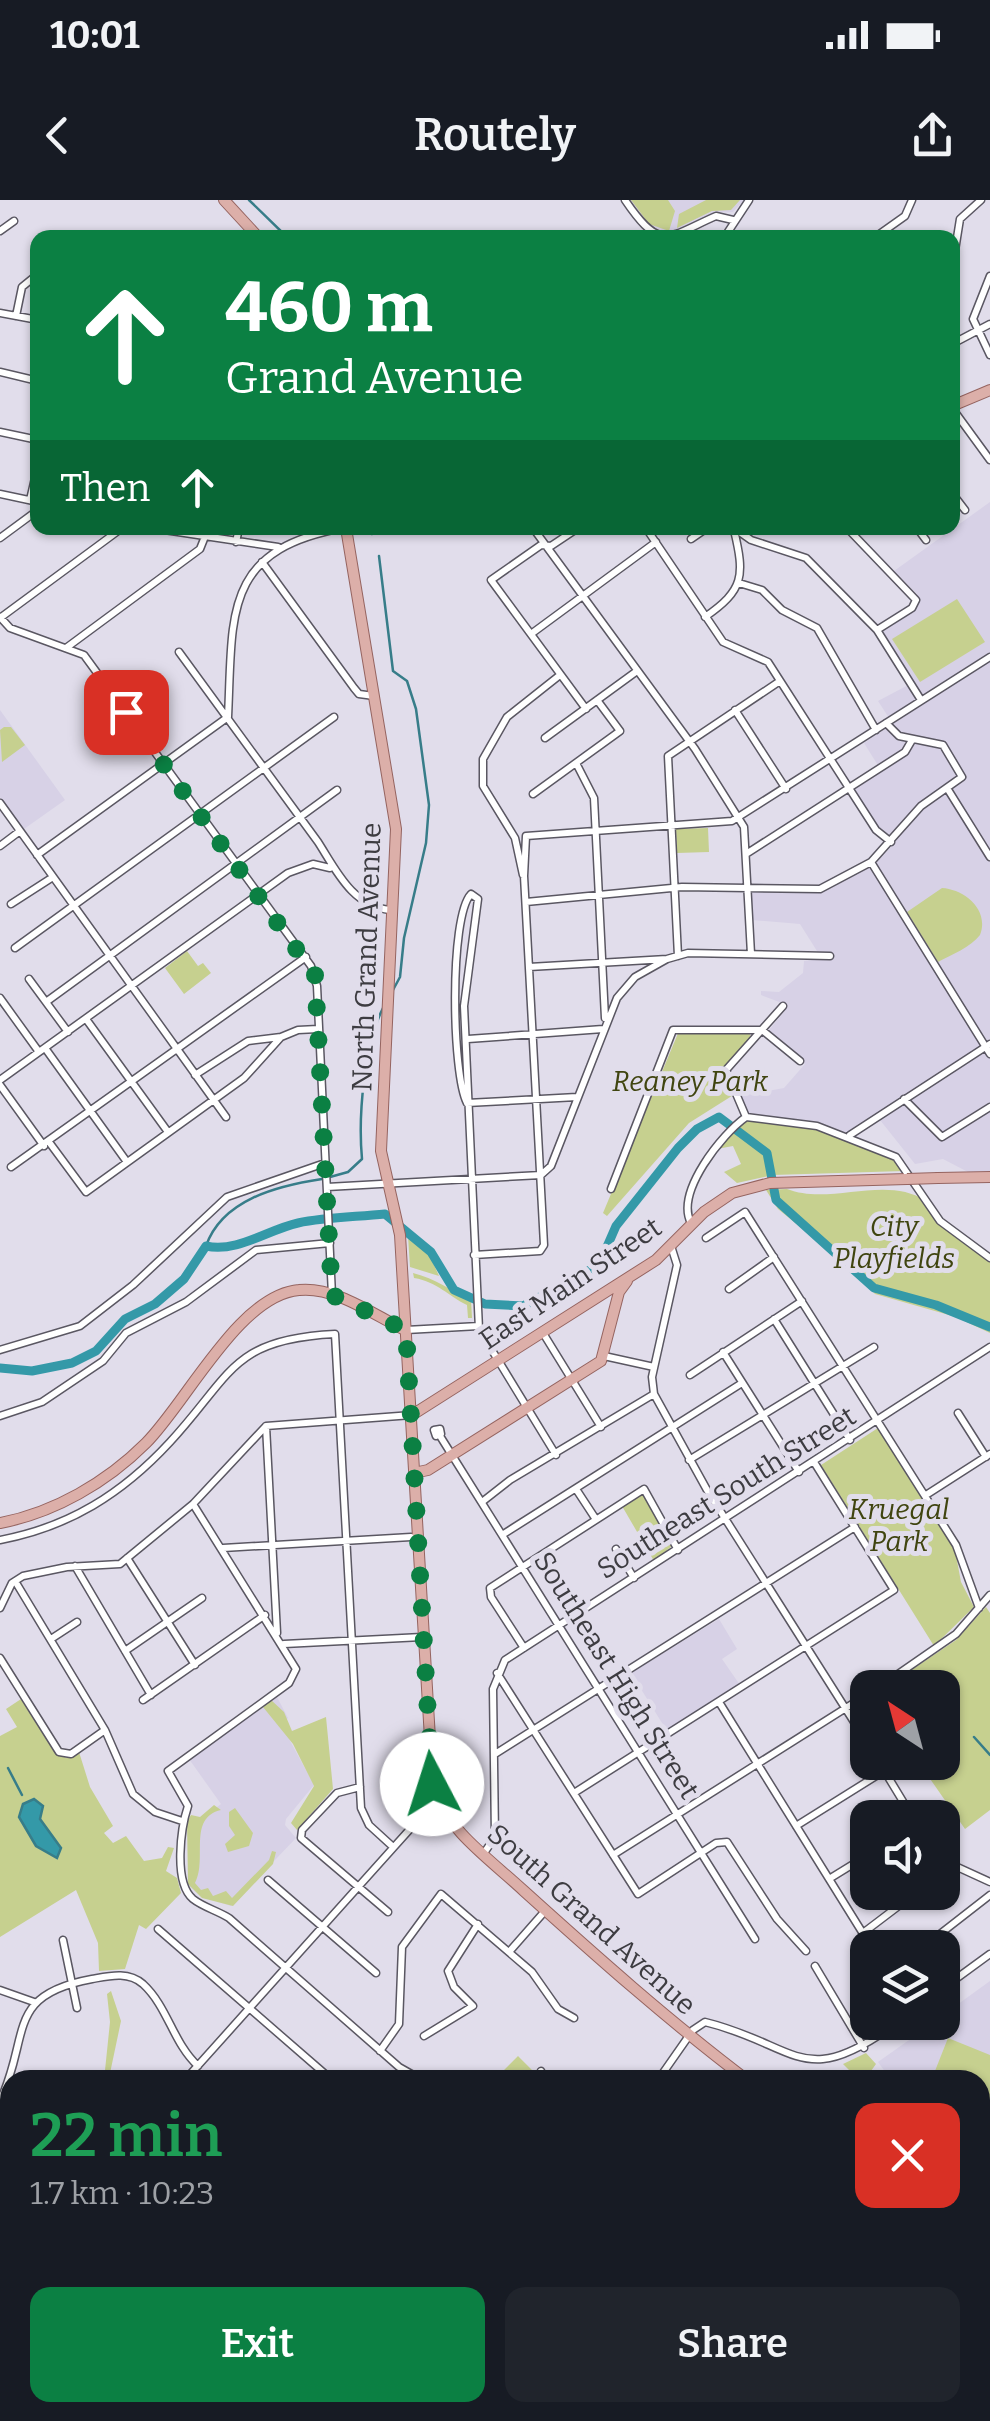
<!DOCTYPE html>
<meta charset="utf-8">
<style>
body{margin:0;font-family:Bitter,serif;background:#20242c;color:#f1f3f6;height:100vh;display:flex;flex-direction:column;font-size:38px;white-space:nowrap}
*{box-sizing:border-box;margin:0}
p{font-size:32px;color:#9ea1a6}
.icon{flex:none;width:55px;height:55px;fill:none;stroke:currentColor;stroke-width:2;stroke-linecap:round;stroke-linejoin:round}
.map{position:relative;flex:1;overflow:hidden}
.panel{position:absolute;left:0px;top:1870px;width:990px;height:352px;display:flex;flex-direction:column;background:#171b24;border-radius:30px 30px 0 0;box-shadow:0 2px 8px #0004}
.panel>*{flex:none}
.top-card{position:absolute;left:30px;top:30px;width:930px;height:305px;border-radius:20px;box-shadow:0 2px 8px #0004;background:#0b8043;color:#fff;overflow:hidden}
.needle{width:65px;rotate:324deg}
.controls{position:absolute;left:850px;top:1470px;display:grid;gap:20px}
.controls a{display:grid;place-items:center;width:110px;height:110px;border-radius:20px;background:#171b24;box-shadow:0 2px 8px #0004;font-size:50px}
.pin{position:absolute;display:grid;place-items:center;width:85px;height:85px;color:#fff;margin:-42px;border-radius:20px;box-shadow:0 5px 15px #0006}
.me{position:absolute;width:110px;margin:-55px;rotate:355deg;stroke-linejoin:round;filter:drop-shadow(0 0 8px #0008)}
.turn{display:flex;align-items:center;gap:35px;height:210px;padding:0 30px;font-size:45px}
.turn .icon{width:130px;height:130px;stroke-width:2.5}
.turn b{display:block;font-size:70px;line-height:85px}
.then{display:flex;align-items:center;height:95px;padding:0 30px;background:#0003;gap:20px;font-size:38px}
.round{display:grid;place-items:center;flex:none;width:105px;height:105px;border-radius:20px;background:#20242c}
.head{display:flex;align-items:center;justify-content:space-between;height:170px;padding:0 30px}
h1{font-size:60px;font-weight:600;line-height:75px;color:#1e9e55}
.action{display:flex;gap:20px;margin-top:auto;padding:20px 30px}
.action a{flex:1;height:115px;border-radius:20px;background:#0b8043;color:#fff;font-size:40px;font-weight:600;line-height:115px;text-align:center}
.action a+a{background:#20242c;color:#f1f3f6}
.status{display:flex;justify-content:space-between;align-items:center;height:70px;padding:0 50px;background:#171b24;direction:ltr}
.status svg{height:28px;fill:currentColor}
header{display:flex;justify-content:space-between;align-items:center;height:130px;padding:0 30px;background:#171b24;font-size:45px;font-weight:600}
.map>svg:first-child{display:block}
</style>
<div class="status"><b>10:01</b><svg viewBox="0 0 49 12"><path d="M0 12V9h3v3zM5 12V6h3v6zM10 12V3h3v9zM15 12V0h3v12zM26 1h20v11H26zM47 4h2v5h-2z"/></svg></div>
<header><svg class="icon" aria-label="back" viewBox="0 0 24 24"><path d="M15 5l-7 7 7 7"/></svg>Routely<svg class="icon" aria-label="share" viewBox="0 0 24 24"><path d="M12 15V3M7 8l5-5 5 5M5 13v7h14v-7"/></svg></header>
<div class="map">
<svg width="990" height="2221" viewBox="0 0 990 2221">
<rect width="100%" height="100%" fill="#e1ddeb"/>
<path fill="#d7d1e6" d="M629 0H744L733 12 713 13 689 29 668 33 645 23Z
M990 302V971L968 972 943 959 915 964 876 915 849 933 817 923 747 913 741 896 784 888 805 864 768 831 785 811 782 803 761 795V791L779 792 803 773 804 761 822 759 800 724 752 720 751 692 814 693 832 688 878 661 895 643 878 628 852 588 879 567 864 543 893 524 878 501 912 483 880 432 919 404 917 394 894 371Z
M0 510 65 600 24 629 0 597Z
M719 1419 737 1449 722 1459 740 1485 667 1531 631 1473Z
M277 1497 288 1518 281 1524 314 1585 286 1619 285 1625 296 1638 231 1706 203 1697 188 1685V1629L221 1604 189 1559Z
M990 1781V1933L980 1940V1880H891L878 1862 933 1823 942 1822 943 1815Z"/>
<path fill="#c6d08f" d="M631 0H668L675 11 669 31 649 24Z
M706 0H740L731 10 712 11 677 28 679 14Z
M957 399 985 442 920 482 892 439Z
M4 527H11L25 545 2 562 0 530Z
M708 628 709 652 677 653 676 629Z
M942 688C963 689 990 709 980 735 971 747 951 755 938 762L907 712Z
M187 751 198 766 203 763 211 773 184 794 165 768Z
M679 831H749L751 837 720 872 735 894 689 923 607 1016 603 1013Z
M746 920C786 918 882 937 904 971L773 975 737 983 724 972 741 964 733 946 717 949Z
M787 989C830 1006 886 974 926 1001L930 1010 990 1058V1133L956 1117 875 1094 846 1064 778 1009 766 990Z
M408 1036 429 1054 439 1076 410 1067Z
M413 1073C436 1079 450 1090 471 1100L472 1118H468L467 1105C448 1096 438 1082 414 1078Z
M878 1228 955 1350 961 1382 974 1407 934 1446 821 1265Z
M643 1294 672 1346 654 1361 622 1306Z
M986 1407 990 1413V1610L965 1629 919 1563 942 1562V1488L906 1487 910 1471 956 1440Z
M21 1499 55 1553 67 1558 79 1552 90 1587 113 1626 104 1633 113 1643 126 1636 144 1661 162 1658 168 1647 174 1648 166 1671 177 1678 181 1693 146 1729 139 1725 125 1769 99 1771 98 1743 76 1690 0 1737V1536L17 1527 6 1509Z
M271 1500 284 1512 292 1531 326 1517 333 1589 297 1630 291 1623 314 1586 293 1544 263 1507Z
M214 1605 221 1610C187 1618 208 1659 195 1683L201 1690 208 1688 213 1696 226 1691 232 1698 269 1660 272 1651 276 1652 273 1664 233 1706 202 1698 188 1684 187 1622 191 1615 200 1617Z
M235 1608 253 1633 249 1646 228 1652 225 1644 235 1635 229 1626V1612Z
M111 1791 121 1821 109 1878 104 1880 110 1822 107 1794Z
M948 1838 990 1855V1899L980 1895V1880L933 1876Z
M866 1853 876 1864 871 1871 851 1872 843 1864Z
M518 1856 533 1871 524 1880H511L503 1871Z
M190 2212 191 2221H87L91 2213Z"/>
<path fill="#3499a8" stroke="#377d89" stroke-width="2.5" d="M34 1599 43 1606 40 1619 61 1648 57 1658 36 1646 19 1617 23 1604Z"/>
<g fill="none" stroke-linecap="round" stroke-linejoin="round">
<path stroke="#377d89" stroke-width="2.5" d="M249 0 288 38
M368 333 372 334
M379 356 393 471 407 481 416 509 429 605 426 643 404 738 400 777 393 790
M330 977 348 972 362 959C358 916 364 844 384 806
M206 1046C222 1000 276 986 322 979
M974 1537 990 1555
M8 1568 22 1595
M138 2212 141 2221"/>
<path stroke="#3499a8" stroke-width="9" d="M0 1168 32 1171 72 1163 96 1151 125 1119 155 1104 184 1079 206 1046C237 1053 267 1030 298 1023 326 1017 356 1017 385 1014L431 1052 454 1090 485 1104 523 1106 599 1065 616 1026 678 948 697 929 719 917 767 953 776 1000 874 1088 936 1105 990 1127"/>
<g stroke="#5a5762" stroke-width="9">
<path id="minor" d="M625 0C661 53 668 37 716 16L733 20
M0 31 14 21
M724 38 749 0
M874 38 905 16 912 0
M952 69 960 19 981 0
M990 76 973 119 990 155
M0 113 38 120
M16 116 22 87 38 74
M952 144 990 124
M0 172 38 181
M952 208 990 260
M0 232 38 240
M952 293 965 310
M0 294 38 302
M30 300 38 265
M151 328 278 347
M533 328 695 549 744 627 751 754
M578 328 551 346 541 345 491 380 586 509
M646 328 723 442 768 462 876 630 891 642
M734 328 751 340 806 358 877 430 921 500
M847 328 916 400 912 408 877 430
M917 328 926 340
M0 338 38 310
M691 339 707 328
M236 342 239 328
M262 362 354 488 359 494 374 496
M739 383 762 390 782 410 817 428 876 530
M0 417 10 428 84 455 311 766 317 786 332 1095
M705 417C744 390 745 376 734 330
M0 418 122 328
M531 434 656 342
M66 448 200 349 204 339
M179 452 318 642C336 670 352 706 390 710
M735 510 786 589
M545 538 637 471
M576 563 594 598 605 818
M947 588 990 657
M533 594 620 531 597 500
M0 603 226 917
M0 646 20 631
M746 654 905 552 912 540
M37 655 228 517C233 415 222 350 343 328
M871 662 990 854
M523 675 515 638 483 586V559L507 517 560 475
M526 702 682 687 820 689 871 662 921 606 962 577 943 545 899 536 886 523
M11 704 53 677
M15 748 334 517
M678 756 668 556 780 481
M529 767 667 759 688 753 830 756
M29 779 68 832
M0 798 39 852
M46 802 337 590
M86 819 168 932
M468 839 603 829
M45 848 127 962
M195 875 248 841 281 837
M0 880 288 673 313 664 330 668
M0 885 44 946
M904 899 942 937 990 907
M467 903C452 875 449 717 471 694L478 699 464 806 479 1129 556 1255
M467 903 577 897
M746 917 817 926 896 957 940 1021 990 1058
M746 917 726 870 783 806
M850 935 990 844
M49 942 86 992 244 878 281 837 298 830 318 829
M11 967 306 757
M327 987 541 975 551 966 617 798 635 777 667 759
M611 989 673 830H762L800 861
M691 1023C675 992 722 934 746 917
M706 1038 745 1012 956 1345 979 1408
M671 1046 677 1065 652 1177 654 1194 707 1290 868 1544
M474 1055 540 1051 544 1045 524 676 526 636 732 621 990 457
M729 1089 774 1057
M774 1119 850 1240
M406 1130 479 1126
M543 1133 601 1227
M0 1150 80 1126 133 1085 227 997 325 963
M723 1152 799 1272
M604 1156 654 1167
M690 1175 802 1101
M958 1213 986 1257
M0 1216 42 1202 103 1161 126 1133 186 1102 256 1050 330 1043
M266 1226 277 1433
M440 1229 441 1234 436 1236 434 1230Z
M440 1236 755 1739
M689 1260 874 1147
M576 1289 595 1318
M926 1295 990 1254
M482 1302 510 1280 654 1194
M193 1304 296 1469 289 1483 168 1571 188 1606C181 1627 173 1682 193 1699 203 1707 218 1711 229 1718L399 1867 422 1880
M502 1335 742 1183
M0 1340C69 1327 122 1294 170 1242 232 1175 231 1139 335 1134L361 1608 369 1625 392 1646
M223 1348 411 1337
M616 1349 634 1378
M127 1358 195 1465
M75 1366 151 1495
M15 1381 105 1530 133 1594 155 1612 182 1621
M0 1408 12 1383 23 1376 67 1367 120 1364 193 1304 266 1226 412 1215
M51 1439 77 1422
M284 1444 422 1437
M524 1448 491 1397 490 1388 644 1289 678 1350
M125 1451 202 1398
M0 1458 59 1552 71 1554 105 1530
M497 1473 638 1694 716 1643 727 1642 777 1719 806 1751
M878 1488 956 1434 990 1395
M143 1500 265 1415
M719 1502 872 1748
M495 1554 855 1327
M879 1562 913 1618
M360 1587 337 1593 302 1630 301 1638 388 1712
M574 1593 894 1390 814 1262
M796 1626 884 1571
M484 1653 495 1637 493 1489 505 1460 990 1147
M613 1655 868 1494
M942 1660 990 1682
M829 1679 868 1655
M268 1680 376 1773
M158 1729 332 1880
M863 1733 917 1692
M63 1740 77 1808
M922 1748 990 1695
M509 1752 545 1711
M815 1766 864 1848
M942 1789 990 1754
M0 1790 34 1802
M424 1836 473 1806 454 1787 448 1771 478 1724
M380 1851 399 1824 402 1747 441 1694 532 1772 558 1809 574 1818
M541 1871 545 1880
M185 1880 437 1599
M658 1880 693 1830 705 1822C799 1845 802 1893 898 1822
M0 1901C31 1836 4 1795 92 1779 109 1776 128 1771 143 1784 168 1807 173 1843 198 1866
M0 2091 10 2105
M0 2113 10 2107
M0 2164 8 2168
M221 2212 223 2221
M361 2212 369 2221
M501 2212V2221
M734 2212 770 2221
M64 2221 66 2212
M276 2221V2212
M405 2221 413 2212
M674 2221V2212
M792 2221 804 2212"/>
</g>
<g stroke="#956460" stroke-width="12">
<path id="major" d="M224 0 259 38
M952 206 990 190
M346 328 396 629 381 951 400 1035 433 1589C448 1631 492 1661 524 1691 596 1756 669 1821 747 1880
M938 978 990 977
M412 1215 656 1060 704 1012 732 993 770 983 907 979
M414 1273 428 1270 601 1161 619 1092 627 1081
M0 1323C54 1313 107 1282 146 1243 187 1202 239 1095 299 1090 335 1086 374 1115 405 1130
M980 2061 990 2069"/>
</g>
<use href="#minor" stroke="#fff" stroke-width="6"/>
<use href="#major" stroke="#dcafa9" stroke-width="10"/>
<g stroke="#956460" stroke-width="12" stroke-linecap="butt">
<path id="major-bridge" d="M907 979 938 978"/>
</g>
<use href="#major-bridge" stroke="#dcafa9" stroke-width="10"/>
</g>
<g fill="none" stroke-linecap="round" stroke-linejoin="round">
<path stroke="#0b8043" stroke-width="18" stroke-dasharray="0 32.4" d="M126 512 315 775 332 1095 406 1130 432 1584"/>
</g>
<g text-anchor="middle" stroke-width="10" stroke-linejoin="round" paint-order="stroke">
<g font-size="28" fill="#3d3c41" stroke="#e1ddeb">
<text transform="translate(366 757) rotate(-88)" y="10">North Grand Avenue</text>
<text transform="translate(570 1083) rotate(-34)" y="10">East Main Street</text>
<text transform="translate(726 1292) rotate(-32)" y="10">Southeast South Street</text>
<text transform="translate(617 1475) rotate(58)" y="10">Southeast High Street</text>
<text transform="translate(592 1719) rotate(42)" y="10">South Grand Avenue</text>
</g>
<g font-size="28" font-style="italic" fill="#404510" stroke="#e1ddeb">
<text x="690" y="891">Reaney Park</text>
<text x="894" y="1036">City<tspan x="894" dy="32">Playfields</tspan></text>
<text x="899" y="1319">Kruegal<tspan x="899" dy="32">Park</tspan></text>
</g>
</g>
</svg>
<div class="controls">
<a><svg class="needle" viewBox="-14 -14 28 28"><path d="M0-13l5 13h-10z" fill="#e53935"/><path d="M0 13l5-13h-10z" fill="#9ea1a6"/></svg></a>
<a><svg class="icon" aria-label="sound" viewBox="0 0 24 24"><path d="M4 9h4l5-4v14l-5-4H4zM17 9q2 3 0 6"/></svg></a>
<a><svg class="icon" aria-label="layers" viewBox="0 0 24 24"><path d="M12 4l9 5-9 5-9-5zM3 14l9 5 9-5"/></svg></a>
</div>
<div class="pin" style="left:126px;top:512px;background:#d93025"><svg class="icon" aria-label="arrive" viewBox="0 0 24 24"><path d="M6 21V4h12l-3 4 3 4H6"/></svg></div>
<svg class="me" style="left:432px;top:1584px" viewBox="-20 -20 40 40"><circle r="19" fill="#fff"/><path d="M0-13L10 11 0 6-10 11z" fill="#0b8043"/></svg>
<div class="top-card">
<div class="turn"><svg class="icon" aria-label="ahead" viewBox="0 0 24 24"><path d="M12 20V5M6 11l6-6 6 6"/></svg><div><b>460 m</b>Grand Avenue</div></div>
<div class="then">Then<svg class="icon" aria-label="ahead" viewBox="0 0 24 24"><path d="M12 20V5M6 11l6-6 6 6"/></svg></div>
</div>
<section class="panel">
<div class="head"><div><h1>22 min</h1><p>1.7 km · 10:23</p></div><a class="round" style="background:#d93025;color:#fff"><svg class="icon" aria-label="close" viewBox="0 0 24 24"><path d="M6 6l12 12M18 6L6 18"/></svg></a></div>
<div class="action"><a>Exit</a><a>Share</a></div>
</section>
</div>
